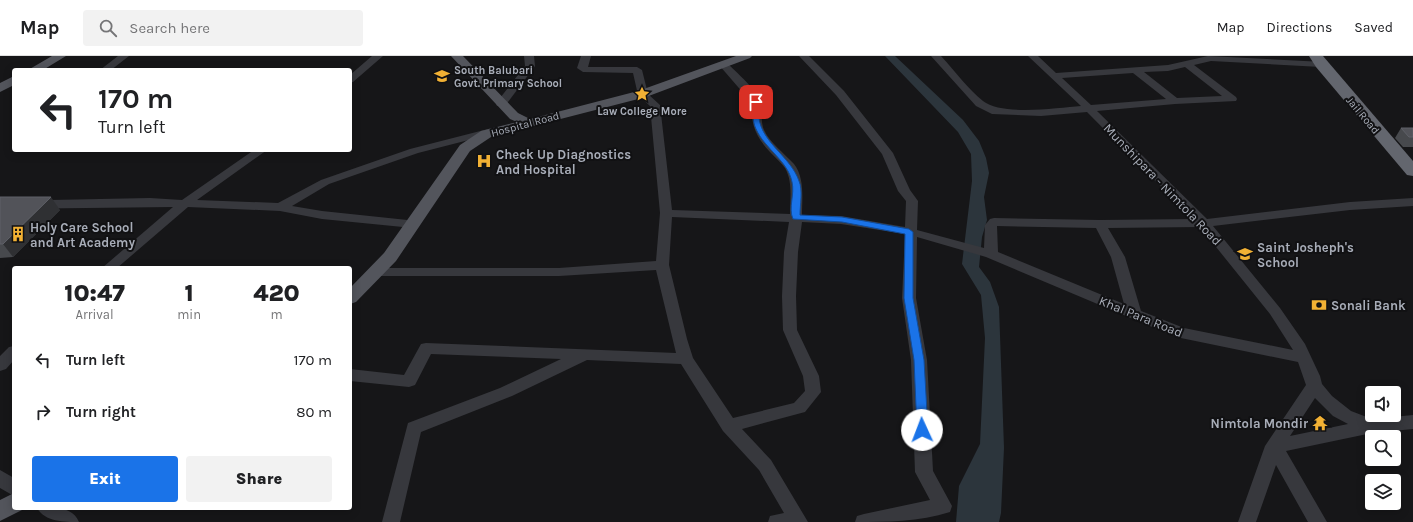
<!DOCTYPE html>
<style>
body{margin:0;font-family:Karla,sans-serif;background:#f2f2f2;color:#202124;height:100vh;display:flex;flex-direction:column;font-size:15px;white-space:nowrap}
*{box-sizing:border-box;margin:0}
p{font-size:13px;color:#757577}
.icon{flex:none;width:22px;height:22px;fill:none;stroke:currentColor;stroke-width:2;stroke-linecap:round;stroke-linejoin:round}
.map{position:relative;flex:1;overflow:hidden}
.sheet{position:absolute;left:12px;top:210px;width:340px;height:244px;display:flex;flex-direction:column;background:#fff;border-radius:4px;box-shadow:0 2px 10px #0003}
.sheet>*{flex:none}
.hud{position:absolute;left:12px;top:12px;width:340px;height:84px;border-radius:4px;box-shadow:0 2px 10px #0003;background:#fff;color:#202124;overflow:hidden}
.buttons{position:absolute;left:1365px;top:330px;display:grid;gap:8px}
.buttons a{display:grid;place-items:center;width:36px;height:36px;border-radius:4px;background:#fff;box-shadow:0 2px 10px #0003;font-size:20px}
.pin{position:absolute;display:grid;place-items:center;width:34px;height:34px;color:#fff;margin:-17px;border-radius:8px;box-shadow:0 2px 6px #0006}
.me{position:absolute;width:44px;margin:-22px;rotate:358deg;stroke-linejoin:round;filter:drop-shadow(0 0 3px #0008)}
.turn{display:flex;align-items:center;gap:14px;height:84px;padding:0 20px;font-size:18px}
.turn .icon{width:52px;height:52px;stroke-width:2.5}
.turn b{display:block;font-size:28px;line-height:34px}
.eta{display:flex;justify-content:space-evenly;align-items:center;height:68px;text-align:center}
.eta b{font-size:24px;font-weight:800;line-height:28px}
.button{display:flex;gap:8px;margin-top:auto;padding:8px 20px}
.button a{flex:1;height:46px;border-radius:4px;background:#1a73e8;color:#fff;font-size:16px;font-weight:800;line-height:46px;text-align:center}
.button a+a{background:#f2f2f2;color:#202124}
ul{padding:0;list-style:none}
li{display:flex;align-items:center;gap:12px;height:52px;padding:0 20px}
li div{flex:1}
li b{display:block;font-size:15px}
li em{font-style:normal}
header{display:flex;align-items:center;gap:24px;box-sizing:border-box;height:56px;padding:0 20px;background:#fff;border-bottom:1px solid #e0e0e0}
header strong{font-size:19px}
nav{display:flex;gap:22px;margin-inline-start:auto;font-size:14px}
.search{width:280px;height:36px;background:#f2f2f2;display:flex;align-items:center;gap:10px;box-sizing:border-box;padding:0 14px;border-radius:4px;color:#757577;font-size:15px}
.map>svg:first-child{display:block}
</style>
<header>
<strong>Map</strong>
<div class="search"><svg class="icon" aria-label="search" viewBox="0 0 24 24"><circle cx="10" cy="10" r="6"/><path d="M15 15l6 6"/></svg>Search here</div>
<nav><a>Map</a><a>Directions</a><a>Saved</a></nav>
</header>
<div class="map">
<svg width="1413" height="466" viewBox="0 0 1413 466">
<rect width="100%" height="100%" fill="#161618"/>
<path fill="#2c353c" d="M885 0H895L963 64 979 85 986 102 989 117 984 141 987 164 982 181 979 211 990 226 999 251 1004 392 1001 457 999 466H956L959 430 980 388 985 282 981 239 962 208 972 125 971 98 958 76Z"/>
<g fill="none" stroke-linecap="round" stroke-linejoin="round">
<path fill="#37383d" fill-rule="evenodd" d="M118 0H129L111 14H100Z
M372 0H383L353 26 350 27V19Z
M524 0H534L535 10 505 50H497L496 48 497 46 525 10Z
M581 0H591L588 11H637L642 14 648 38 660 49 672 154 790 158C790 143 793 126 785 112 781 107 775 101 770 96 755 80 751 68 751 46L719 9 724 6 727 7C736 16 758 35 761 46 763 55 760 65 764 74 770 87 784 97 794 108 805 122 802 143 802 159L841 160 905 171 906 145 898 135 882 98 836 39 799 0H809L844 35 893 97 910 134 918 145 917 174 984 192 985 169 990 163 994 162 1100 164 1193 163 1087 56 1041 60 992 58 976 50 931 0H941C955 15 968 33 983 45 1002 60 1057 52 1081 50L1028 0H1038L1056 17 1168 9 1208 0 1324 6V10L1321 11 1211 5 1194 9 1236 41 1237 43 1236 45 1175 48 1097 55 1207 163 1350 146 1413 142V150L1350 154 1213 170 1280 252 1305 288 1320 320 1322 328 1332 340 1351 355 1372 363 1413 359V373L1372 377 1286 395 1327 466H1308L1276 409 1256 466H1238L1265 390 1306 329 1298 306 1176 281 986 201 917 181 916 242 927 304 933 415 952 450 950 456C919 466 887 466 855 466L857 460 864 458 930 444 915 416 911 304 902 242 905 178 841 168 802 166 798 196 796 240 797 274 819 320 821 336 805 356 742 373 771 404 808 466H768L770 460 784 457 759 414 723 375 681 308 587 304 512 340 421 376 400 466H382L408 367 500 332 561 303 431 298 415 329 409 331 350 325V313L404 319 421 288 426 287 676 297 656 214 559 220H376L371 219 369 216 371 213 376 212H559L656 205 660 157 650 50 638 39 633 17 583 16 577 12ZM1185 11 1222 40 1177 42 1144 16 1168 15ZM1133 17 1166 43 1091 49 1062 22ZM672 161 789 166 784 196 782 240 783 274 803 320 805 335 794 347 733 362 693 302 687 283 669 209ZM997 170 1096 172 1111 201 1124 248 998 196ZM1200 171 1270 258 1293 294 1184 272 1141 255 1125 201 1108 172ZM1315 342 1333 360 1348 368 1290 380Z
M492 72 497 75 496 77 418 97 329 128 292 150 322 155 417 165 419 168 413 172 322 163 280 155 188 151 117 212H102L173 151 0 153V145L150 142 182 144 254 94H267L197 144 278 147 321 124 410 93Z
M14 290V304L6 313 0 315V300L9 291Z
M0 414 14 422V440L0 432Z
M37 452C52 452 72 449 79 466 64 466 45 466 37 452Z"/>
<path fill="#53555c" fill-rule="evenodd" d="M52 0H66L43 14H28Z
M451 0H463L518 57 530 63 638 35 736 0H752L750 2 646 41 491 81 470 95 396 205 356 246 350 248V232L384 197 460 89 481 75 517 66 510 63Z
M14 20V29L0 36V27Z
M14 437V452H23L22 454 0 465V444Z"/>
<path fill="#63666e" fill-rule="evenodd" d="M1309 0H1323L1413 105V120L1407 119 1316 11Z"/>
</g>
<path fill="#47494d" d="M1401 72H1413V91H1403L1395 82Z
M0 141 60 154 13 201 0 202Z"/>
<path fill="#2f3033" d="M51 141 60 154 13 201 3 188Z"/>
<path fill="#525359" stroke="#5f6168" d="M1401 72H1413V81H1409Z
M0 141H51L3 188H0Z"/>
<path fill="#1a73e8" stroke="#114b97" d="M756 44 760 46C760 51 759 57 759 62 762 87 791 101 799 125 803 134 800 149 800 159L842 161 909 173 913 176V242L924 304 928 374 926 377H918L917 374 914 304 904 242 905 178 842 166 793 163C788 152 795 138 792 126 788 105 765 93 756 73 752 65 753 55 753 46Z"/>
<defs>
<g id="school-bare" transform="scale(1.2)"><path d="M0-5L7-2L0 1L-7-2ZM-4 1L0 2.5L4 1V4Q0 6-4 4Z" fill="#f2b134" stroke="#111113" stroke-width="2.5" paint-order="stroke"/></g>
<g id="sight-bare" transform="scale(1.2)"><path d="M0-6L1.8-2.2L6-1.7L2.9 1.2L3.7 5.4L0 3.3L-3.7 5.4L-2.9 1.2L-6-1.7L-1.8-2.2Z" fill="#f2b134" stroke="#111113" stroke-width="2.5" paint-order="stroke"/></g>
<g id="hospital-bare" transform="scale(1.2)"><path d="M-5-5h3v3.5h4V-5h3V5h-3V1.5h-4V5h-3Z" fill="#f2b134" stroke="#111113" stroke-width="2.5" paint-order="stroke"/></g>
<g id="building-bare" transform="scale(1.2)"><path d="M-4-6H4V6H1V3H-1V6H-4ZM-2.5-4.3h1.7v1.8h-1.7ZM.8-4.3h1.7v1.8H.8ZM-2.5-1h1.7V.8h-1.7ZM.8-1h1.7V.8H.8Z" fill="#f2b134" stroke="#111113" stroke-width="2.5" paint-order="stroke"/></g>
<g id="bank-bare" transform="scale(1.2)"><path d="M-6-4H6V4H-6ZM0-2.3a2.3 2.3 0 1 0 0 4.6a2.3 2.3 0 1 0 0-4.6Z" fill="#f2b134" stroke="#111113" stroke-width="2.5" paint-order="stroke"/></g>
<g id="temple-bare" transform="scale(1.2)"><path d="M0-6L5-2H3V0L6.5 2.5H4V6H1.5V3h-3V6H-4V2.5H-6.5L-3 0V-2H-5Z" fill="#f2b134" stroke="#111113" stroke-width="2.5" paint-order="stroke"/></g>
</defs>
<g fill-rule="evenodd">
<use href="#school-bare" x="442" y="20"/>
<use href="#sight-bare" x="642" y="38"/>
<use href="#hospital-bare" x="484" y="105"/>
<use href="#building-bare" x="18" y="178"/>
<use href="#school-bare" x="1245" y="198"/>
<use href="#bank-bare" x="1319" y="249"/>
<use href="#temple-bare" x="1320" y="367"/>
</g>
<g text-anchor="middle" stroke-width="4" stroke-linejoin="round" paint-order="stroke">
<g font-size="11" font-weight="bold" fill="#a8adb8" stroke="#111113" text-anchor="start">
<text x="454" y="18">South Balubari<tspan x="454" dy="13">Govt. Primary School</tspan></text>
<text x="642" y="59" text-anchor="middle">Law College More</text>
</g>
<g font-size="11" fill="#a8adb8" stroke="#111113">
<text transform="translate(1363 59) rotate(50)" y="4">Jail Road</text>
<text transform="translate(525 68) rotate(-15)" y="4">Hospital Road</text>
</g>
<g font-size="13" font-weight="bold" fill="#a8adb8" stroke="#111113" text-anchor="start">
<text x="496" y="103">Check Up Diagnostics<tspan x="496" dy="15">And Hospital</tspan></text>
<text x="30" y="176">Holy Care School<tspan x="30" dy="15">and Art Academy</tspan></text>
<text x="1257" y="196">Saint Josheph's<tspan x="1257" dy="15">School</tspan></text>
<text x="1331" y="254">Sonali Bank</text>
<text x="1308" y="372" text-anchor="end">Nimtola Mondir</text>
</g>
<g font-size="13" fill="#a8adb8" stroke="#111113">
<text transform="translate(1163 128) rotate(46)" y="5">Munshipara - Nimtola Road</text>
<text transform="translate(1141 260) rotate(22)" y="5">Khal Para Road</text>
</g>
</g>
</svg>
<div class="buttons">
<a><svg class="icon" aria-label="sound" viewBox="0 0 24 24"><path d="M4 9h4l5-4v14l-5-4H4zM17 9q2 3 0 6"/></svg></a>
<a><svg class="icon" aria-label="search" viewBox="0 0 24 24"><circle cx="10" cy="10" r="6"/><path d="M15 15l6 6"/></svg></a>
<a><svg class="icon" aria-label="layers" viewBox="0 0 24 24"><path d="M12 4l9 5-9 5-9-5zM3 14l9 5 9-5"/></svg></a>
</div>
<div class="pin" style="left:756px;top:46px;background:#d93025"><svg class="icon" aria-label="arrive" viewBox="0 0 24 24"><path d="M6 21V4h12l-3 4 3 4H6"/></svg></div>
<svg class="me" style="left:922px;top:374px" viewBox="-20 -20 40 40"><circle r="19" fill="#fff"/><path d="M0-13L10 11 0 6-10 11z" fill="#1a73e8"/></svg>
<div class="hud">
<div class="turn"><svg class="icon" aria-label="left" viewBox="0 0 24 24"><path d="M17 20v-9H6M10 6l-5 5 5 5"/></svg><div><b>170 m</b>Turn left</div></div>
</div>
<section class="sheet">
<div class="eta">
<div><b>10:47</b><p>Arrival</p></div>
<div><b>1</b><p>min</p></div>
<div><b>420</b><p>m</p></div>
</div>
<ul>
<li><svg class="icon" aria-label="left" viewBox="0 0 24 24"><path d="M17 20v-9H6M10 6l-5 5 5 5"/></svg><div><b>Turn left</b></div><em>170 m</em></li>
<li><svg class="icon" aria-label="right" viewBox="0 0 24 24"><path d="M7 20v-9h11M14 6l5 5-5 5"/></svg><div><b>Turn right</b></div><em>80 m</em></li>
</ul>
<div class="button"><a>Exit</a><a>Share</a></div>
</section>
</div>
